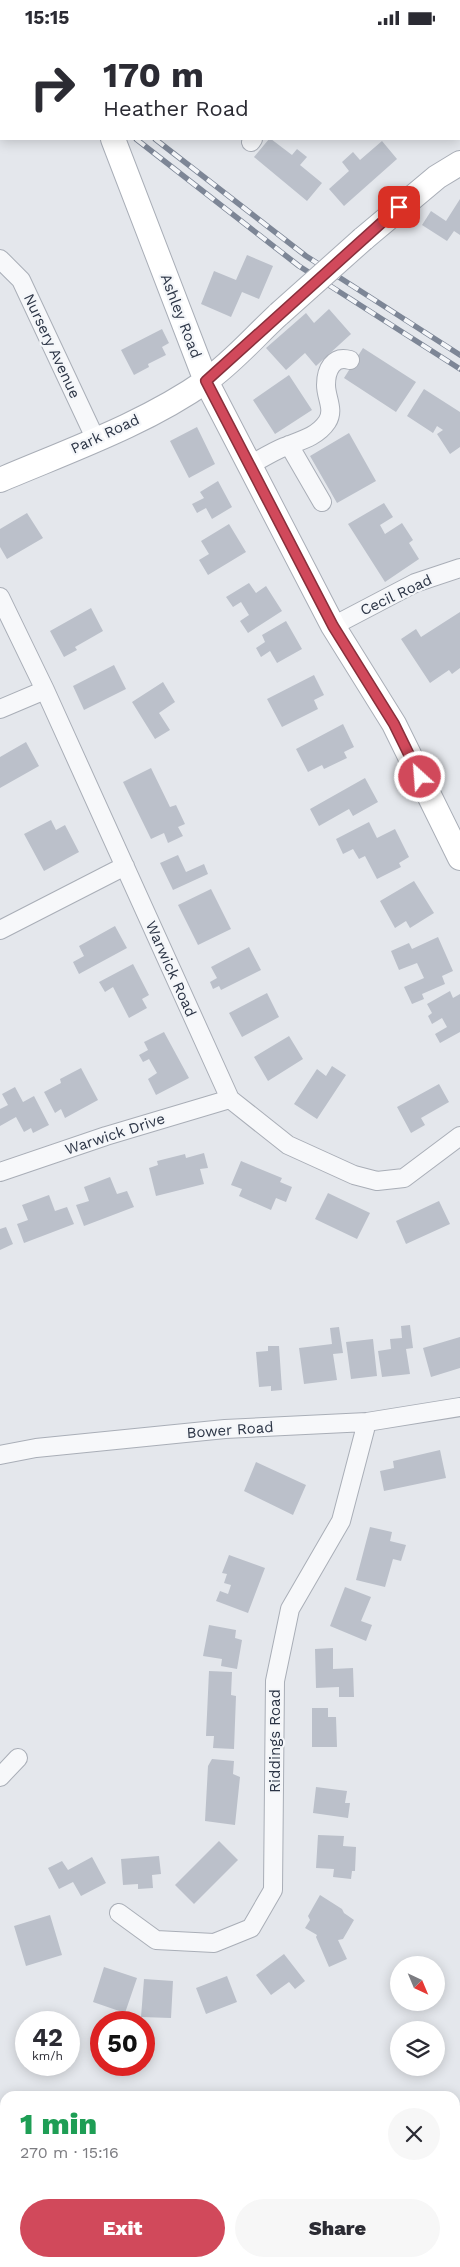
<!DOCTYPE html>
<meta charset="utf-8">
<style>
body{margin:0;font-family:"Work Sans",sans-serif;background:#f7f7f7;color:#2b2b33;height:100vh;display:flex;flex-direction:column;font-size:19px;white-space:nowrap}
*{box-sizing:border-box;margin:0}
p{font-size:16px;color:#7c7c81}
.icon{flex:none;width:28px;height:28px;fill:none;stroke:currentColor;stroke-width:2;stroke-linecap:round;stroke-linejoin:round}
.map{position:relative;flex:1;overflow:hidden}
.details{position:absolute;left:0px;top:2056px;width:460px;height:176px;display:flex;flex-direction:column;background:#fff;border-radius:15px 15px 0 0;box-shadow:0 2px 12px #0003}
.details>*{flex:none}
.banner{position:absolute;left:0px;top:0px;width:460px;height:105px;box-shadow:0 2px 12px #0003;background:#fff;color:#2b2b33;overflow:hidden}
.needle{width:32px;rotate:136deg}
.tools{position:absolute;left:390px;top:1921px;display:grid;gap:10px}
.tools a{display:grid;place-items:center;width:55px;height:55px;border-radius:50%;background:#fff;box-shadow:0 2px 12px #0003;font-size:25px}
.speed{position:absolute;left:15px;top:1976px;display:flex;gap:10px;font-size:25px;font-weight:700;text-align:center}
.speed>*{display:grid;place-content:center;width:65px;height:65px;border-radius:50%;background:#fff;box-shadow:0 2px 12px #0003;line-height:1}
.speed small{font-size:12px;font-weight:400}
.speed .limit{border:8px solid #d22;background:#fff;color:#111}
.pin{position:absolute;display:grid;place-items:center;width:42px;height:42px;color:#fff;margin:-21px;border-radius:10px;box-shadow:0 2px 8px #0006}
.me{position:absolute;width:55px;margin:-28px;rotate:334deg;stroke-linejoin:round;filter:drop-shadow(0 0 4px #0008)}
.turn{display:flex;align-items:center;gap:18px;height:105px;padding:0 20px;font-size:22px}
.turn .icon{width:65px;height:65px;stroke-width:2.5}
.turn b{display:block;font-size:35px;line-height:42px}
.round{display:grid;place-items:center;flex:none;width:52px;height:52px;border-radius:26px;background:#f7f7f7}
.summary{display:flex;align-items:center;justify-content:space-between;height:85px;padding:0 20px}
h1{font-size:30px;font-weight:800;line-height:38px;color:#1e9e55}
.button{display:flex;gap:10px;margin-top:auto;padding:10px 20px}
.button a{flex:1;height:58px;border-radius:30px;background:#d1495b;color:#fff;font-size:20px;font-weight:800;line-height:58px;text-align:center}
.button a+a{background:#f7f7f7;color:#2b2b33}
.status{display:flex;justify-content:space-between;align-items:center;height:35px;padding:0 25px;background:#fff;direction:ltr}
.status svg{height:14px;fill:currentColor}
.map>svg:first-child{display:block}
</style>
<div class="status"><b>15:15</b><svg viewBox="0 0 49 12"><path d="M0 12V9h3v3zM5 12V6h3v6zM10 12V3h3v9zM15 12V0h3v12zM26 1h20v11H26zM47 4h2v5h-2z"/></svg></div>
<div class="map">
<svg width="460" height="2232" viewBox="0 0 460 2232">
<rect width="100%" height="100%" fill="#e4e7ec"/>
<path fill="#bbc0ca" d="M269 104H271L292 120 297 114 307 122 300 130 322 148 307 166 254 122Z
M382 106 397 124 344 171 329 154 349 136 342 127 353 117 360 125Z
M460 164V200L454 196 447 206 422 190 431 176 446 186Z
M247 220 273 231 259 264 242 257 231 282 201 269 214 236 236 245Z
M329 274 351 299 316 331 305 318 286 335 266 313 306 278 314 288Z
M162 294 169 308 162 312 166 320 148 329 149 332 134 340 121 315Z
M363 313 416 347 396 377 344 343Z
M289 340 312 375 275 399 253 365Z
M424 354 460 377V412L450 419 437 399 443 395 437 391 433 398 407 381Z
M197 392 215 429 189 443 170 406Z
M349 398 376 446 337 468 310 421Z
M218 446 232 472 212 484 206 473 197 478 192 469 204 463 200 457Z
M384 468 393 482 380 490 385 499 402 488 413 505 409 508 419 524 385 547 348 489Z
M27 478 43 503 7 524 0 512V494Z
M229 489 246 517 208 540 199 525 209 519 201 506Z
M249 548 256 558 266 551 282 576 248 598 240 586 249 580 241 567 233 572 226 562Z
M91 573 103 596 75 612 77 615 64 622 50 596Z
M460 577V633L452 639 449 635 430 648 401 604 416 594 421 602Z
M286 586 302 614 277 628 270 616 261 622 256 613 265 607 262 600Z
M114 630 126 654 84 675 73 651Z
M314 640 324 660 314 665 318 674 282 692 267 664Z
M163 647 175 667 159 678 170 695 155 704 132 667Z
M343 689 354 712 344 717 347 723 324 734 322 730 308 737 296 714Z
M26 707 39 731 0 753V722Z
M151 733 170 772 176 770 185 789 178 792 183 801 168 808 164 798 151 804 123 747Z
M365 743 378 767 353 781 349 774 319 791 310 774Z
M51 785 56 795 65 790 79 817 44 836 24 799Z
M369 787 377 803 395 794 409 822 399 828 401 832 377 844 365 821 359 824 353 814 343 819 336 804Z
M178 820 186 837 204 829 208 839 173 855 160 828Z
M414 846 434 878 410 893 406 886 395 893 380 866Z
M211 854 231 894 198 910 178 870Z
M115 891 127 913 79 939 73 927 84 921 79 911Z
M438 902 453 936 442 941 445 949 422 959 424 964 412 969 404 952 424 943 417 928 399 935 391 916 409 908 412 914Z
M249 912 261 935 221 955 219 951 213 954 210 947 217 943 211 932Z
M133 929 149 960 142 964 147 973 129 983 113 952 105 957 99 947Z
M450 956 453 963 460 959V997L440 1008 435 999 447 992 442 983 432 989 428 981 432 978 427 969Z
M267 958 279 982 242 1002 229 978Z
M164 997 189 1043 156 1060 148 1044 157 1038 149 1024 143 1027 139 1020 148 1015 144 1007Z
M289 1001 303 1024 268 1046 254 1022Z
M332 1031 346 1040 317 1084 294 1069 317 1034 326 1041Z
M81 1033 98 1065 65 1083 61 1074 55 1078 44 1057 61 1048 60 1044Z
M439 1049 449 1067 421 1083 425 1090 411 1098 397 1072Z
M15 1052 23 1067 34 1061 49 1090 33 1098 31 1093 24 1097 16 1082 0 1091V1074L8 1070 2 1059Z
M204 1118 208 1133 200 1134 204 1149 156 1161 149 1133 158 1130 157 1126 185 1119 186 1123Z
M241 1126 282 1143 280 1147 292 1152 286 1167 276 1163 271 1175 239 1161 242 1154 231 1150Z
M110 1142 117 1159 127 1156 134 1172 84 1191 76 1170 89 1166 84 1152Z
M328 1158 370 1178 357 1204 315 1184Z
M49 1160 55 1176 67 1172 74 1189 24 1208 17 1189 28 1185 22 1170Z
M439 1166 450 1189 406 1209 396 1186Z
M6 1192 13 1209 0 1215V1194Z
M410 1290 413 1313 406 1314 410 1339 382 1342 378 1316 391 1314 390 1304 402 1303 401 1291Z
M339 1292 343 1318 333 1319 337 1345 304 1349 299 1313 332 1309 330 1293Z
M460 1302V1333L431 1342 423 1313Z
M373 1304 377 1341 351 1344 346 1307Z
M268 1311H279L282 1355 271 1356V1351L259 1352 256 1317 268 1316Z
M440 1415 446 1443 384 1456 380 1436 394 1433 393 1426Z
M256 1427 306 1450 293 1480 244 1456Z
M370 1492 392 1497 390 1506 406 1510 401 1526 393 1524 385 1552 356 1545Z
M229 1520 265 1533 248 1578 216 1566 220 1556 228 1559 231 1550 224 1548 227 1539 222 1538Z
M345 1552 371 1562 361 1586 372 1590 366 1606 330 1591Z
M209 1590 236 1595 235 1603 242 1605 237 1634 221 1631 222 1624 203 1621Z
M333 1613V1634L353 1633 354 1662H339V1652L316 1653 315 1614Z
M209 1636 232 1637 231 1660 236 1661 234 1714 213 1713 214 1701H206Z
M312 1673H328V1682H336L337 1712H312Z
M212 1724 234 1726 233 1739 240 1742 235 1790 205 1786 208 1731Z
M316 1752 347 1756 345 1768H350L348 1783 313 1778Z
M318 1800 344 1801 343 1811 356 1812 355 1836H352L351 1844 333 1842 334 1834 316 1833Z
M219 1806 238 1825 194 1869 175 1850Z
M159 1821 161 1839 152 1840 153 1853 138 1854V1849L123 1850 121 1824Z
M92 1822 106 1848 81 1861 73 1847 59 1854 48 1833 62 1826 68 1835Z
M320 1860 342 1874 344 1878 354 1885 343 1904 338 1905 347 1924 329 1932 316 1902 317 1900 305 1893 310 1885 308 1881Z
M50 1880 62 1920 26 1931 14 1891Z
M284 1919 305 1946 295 1954 289 1947 271 1960 256 1940Z
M104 1932 137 1943 125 1978 93 1967Z
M227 1941 237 1967 206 1979 196 1953Z
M144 1944 173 1946 171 1983 141 1982Z
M455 2062 460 2070V2112L455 2115Z
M210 2228H267L258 2232 255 2228 248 2232H241L240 2230 235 2232H212Z"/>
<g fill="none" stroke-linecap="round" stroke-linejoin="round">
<g stroke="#a9aeb7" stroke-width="20">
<path id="street" d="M415 1 416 0
M251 107 253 104
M0 224 21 245 96 405
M289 410 322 467
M250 430C261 424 272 417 284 412 299 406 317 402 327 387 335 375 326 363 326 350 326 335 333 320 350 325
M0 562 45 655 230 1064 288 1110 354 1140 377 1146 404 1143 460 1101
M333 591 415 548 460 533
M0 674 45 655
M0 895 125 831
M0 1137 106 1101 230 1064
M0 1420 36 1413 225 1394 367 1387 460 1372
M0 1742 18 1723
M119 1878 156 1905 214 1908 251 1893 273 1855 275 1646 290 1574 341 1486 367 1387
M0 2151 5 2154
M455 2176 460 2173
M136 2228 144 2232
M361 2232 369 2228"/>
</g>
<g stroke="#a9aeb7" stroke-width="26">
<path id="secondary" d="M69 0V1
M113 104 206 346 333 591 394 689 460 823
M363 204 437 142 460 128
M0 445C68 416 145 389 206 346 233 327 255 301 279 279"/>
</g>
<use href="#street" stroke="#f7f8fa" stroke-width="18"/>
<use href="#secondary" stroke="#fff" stroke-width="24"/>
<g stroke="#7d8696" stroke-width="5.5">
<path id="rail" d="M13 0 15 1
M32 0 33 1
M136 104 299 231 460 334
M155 104 306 221 460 320"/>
</g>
<use href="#rail" stroke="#f4f6f9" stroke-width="4" stroke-dasharray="11" stroke-linecap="butt"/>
<g stroke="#a9aeb7" stroke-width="26" stroke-linecap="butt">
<path id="secondary-bridge" d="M279 279 363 204"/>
</g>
<use href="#secondary-bridge" stroke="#fff" stroke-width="24"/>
</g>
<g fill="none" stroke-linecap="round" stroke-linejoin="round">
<g stroke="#882f3b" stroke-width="12">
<path id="route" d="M399 172 206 346 333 591 394 689 420 742"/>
</g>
<use href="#route" stroke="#d1495b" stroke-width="9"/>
</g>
<g text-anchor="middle" stroke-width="4.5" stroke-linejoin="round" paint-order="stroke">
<g font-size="15" fill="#2b3445" stroke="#f4f6f9">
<text transform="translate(181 281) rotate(69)" y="5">Ashley Road</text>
<text transform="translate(52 311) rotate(65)" y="5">Nursery Avenue</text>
<text transform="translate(105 399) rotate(-25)" y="5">Park Road</text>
<text transform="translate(396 560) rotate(-25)" y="5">Cecil Road</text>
<text transform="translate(171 934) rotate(66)" y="5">Warwick Road</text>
<text transform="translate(115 1099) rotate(-18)" y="5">Warwick Drive</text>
<text transform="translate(230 1395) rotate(-4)" y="5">Bower Road</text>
<text transform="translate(275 1706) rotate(-90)" y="5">Riddings Road</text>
</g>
</g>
</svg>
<div class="tools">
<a><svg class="needle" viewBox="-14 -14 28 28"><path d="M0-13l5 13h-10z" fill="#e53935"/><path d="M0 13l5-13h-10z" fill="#7c7c81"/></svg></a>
<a><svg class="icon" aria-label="layers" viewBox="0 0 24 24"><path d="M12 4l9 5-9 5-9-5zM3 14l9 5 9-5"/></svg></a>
</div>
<div class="speed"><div>42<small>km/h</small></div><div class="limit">50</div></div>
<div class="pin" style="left:399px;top:172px;background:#d93025"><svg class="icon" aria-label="arrive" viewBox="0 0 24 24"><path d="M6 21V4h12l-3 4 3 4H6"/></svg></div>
<svg class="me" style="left:420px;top:742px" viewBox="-20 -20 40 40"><circle r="17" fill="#d1495b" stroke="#fff" stroke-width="3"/><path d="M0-11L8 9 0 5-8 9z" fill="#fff"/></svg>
<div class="banner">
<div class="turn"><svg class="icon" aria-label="right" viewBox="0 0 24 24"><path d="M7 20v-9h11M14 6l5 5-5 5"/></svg><div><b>170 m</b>Heather Road</div></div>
</div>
<section class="details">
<div class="summary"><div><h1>1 min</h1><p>270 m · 15:16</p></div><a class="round"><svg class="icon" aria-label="close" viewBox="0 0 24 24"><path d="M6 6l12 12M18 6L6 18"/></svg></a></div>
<div class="button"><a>Exit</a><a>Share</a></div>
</section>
</div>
